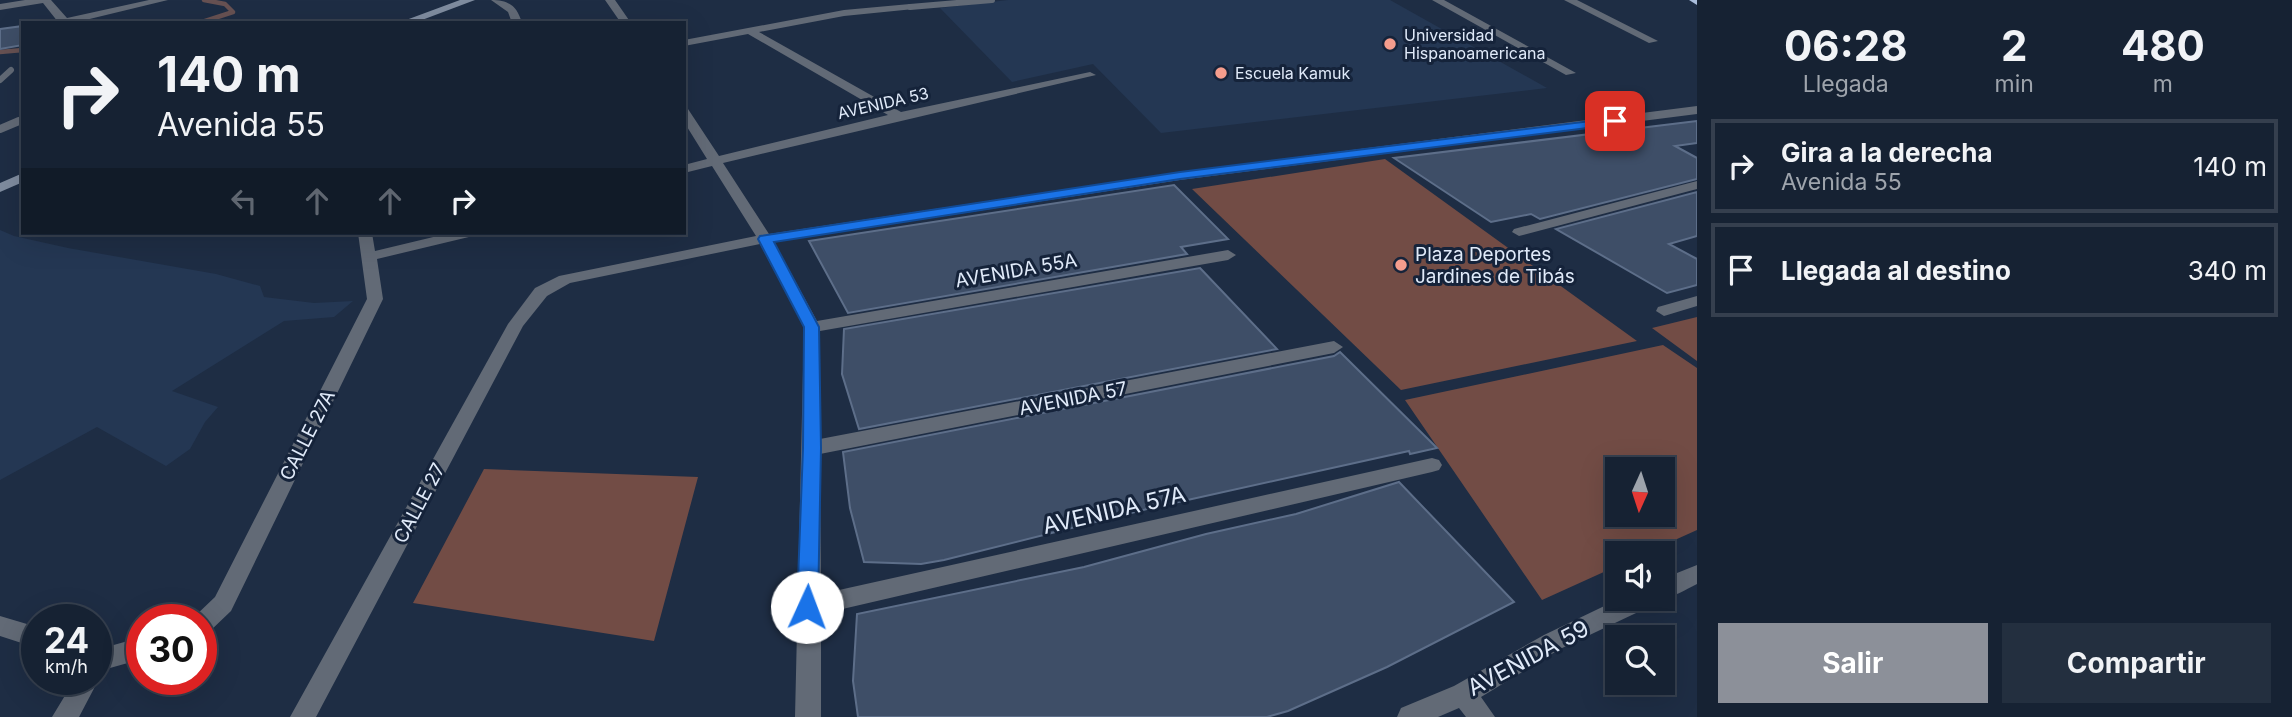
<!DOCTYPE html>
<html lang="es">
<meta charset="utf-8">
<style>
body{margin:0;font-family:Inter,sans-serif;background:#232f3f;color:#f1f3f6;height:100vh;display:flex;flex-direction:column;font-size:26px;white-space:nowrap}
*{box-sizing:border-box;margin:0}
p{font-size:23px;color:#9ea4ac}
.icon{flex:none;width:38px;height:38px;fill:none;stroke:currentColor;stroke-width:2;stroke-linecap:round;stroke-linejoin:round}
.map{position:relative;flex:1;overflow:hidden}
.sheet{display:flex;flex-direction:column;background:#162233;width:595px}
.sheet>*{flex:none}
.top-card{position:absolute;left:21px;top:21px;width:665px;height:214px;border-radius:0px;box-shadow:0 7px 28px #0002,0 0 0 2px #353f4e;background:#162233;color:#f1f3f6;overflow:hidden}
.needle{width:46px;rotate:183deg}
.buttons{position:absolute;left:1605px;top:457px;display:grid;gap:14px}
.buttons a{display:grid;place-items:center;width:70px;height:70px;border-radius:0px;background:#162233;box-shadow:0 7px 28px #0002,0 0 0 2px #353f4e;font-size:35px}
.speed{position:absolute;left:21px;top:604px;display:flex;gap:14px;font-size:35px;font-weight:700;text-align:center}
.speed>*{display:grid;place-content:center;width:91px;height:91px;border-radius:50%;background:#162233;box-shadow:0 7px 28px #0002,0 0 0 2px #353f4e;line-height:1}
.speed small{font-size:18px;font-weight:400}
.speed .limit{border:10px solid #d22;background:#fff;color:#111}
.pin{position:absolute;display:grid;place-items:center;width:60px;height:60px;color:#fff;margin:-30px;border-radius:14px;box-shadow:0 4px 10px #0006}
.me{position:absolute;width:77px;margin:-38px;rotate:2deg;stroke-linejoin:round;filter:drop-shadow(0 0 5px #0008)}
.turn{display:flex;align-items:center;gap:24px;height:147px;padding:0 21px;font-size:32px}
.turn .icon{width:91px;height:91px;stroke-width:2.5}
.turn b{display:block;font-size:49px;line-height:60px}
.lanes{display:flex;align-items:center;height:66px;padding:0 21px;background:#0003;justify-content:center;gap:35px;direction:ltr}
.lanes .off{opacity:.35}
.eta{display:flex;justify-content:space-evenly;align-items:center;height:119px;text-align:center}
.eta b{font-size:42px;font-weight:700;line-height:49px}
.button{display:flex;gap:14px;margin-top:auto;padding:14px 21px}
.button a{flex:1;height:80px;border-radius:0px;background:#8c9099;color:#fff;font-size:28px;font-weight:700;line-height:80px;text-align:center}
.button a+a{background:#232f3f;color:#f1f3f6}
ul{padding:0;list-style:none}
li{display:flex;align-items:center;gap:21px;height:94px;margin:0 14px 10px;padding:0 7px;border:4px solid #353f4e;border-radius:0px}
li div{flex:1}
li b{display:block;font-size:26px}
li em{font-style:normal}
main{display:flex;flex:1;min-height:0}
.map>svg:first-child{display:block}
</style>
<main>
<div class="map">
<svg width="1697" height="717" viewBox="0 0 1697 717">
<rect width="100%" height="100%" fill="#1e2d44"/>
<path fill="#243753" d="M1008 0H1390L1547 88 1161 133 1093 64 1012 82 940 8Z
M0 230 14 236 68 248 216 274 260 286 264 297 314 303 353 301 334 317 284 321 172 391 218 407 205 422 190 449 166 466 97 427 0 480Z"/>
<path fill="#724c45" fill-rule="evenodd" d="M1385 159 1637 341 1401 390 1192 189Z
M1697 317V361L1652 328Z
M1663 345 1697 368V530L1646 553H1617V566L1542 600 1405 400ZM1662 469V514H1617V469Z
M484 469 698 477 654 641 413 603Z"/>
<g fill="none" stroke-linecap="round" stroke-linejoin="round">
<path stroke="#675152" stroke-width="4.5" d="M199 23 233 12 225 4 204 0
M0 52 23 50"/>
</g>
<path fill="#3e4e67" stroke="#5d6e89" stroke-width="2" d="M23 26V45L0 49V29Z
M1697 121V143L1675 146 1697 158V179L1540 219 1531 214 1491 222 1394 158Z
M1174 185 1228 239 1181 247 1187 254 848 313 809 241Z
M1697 192V236L1669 244 1697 259V285L1667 293 1556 229Z
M1200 268 1277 349 859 429 842 374 844 329Z
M1340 352 1437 448 1410 454 1409 451 1147 509 944 560 921 564 864 562 850 508 843 452 1334 356Z
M1399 482 1514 602 1387 667 1288 711 1267 717H858L853 681 857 614 1084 567 1206 534 1296 514Z"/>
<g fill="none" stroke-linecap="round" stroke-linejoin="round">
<path stroke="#626a76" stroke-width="6" d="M910 7 992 0
M0 80 11 70
M15 123 23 120"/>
<path stroke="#626a76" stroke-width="8" d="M0 129 19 121"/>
<path fill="#626a76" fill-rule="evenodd" d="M25 0H51L67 18 149 0H168L73 23 58 22 43 3 0 10V4Z
M491 0C509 0 517 6 522 23H512L508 12Z
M605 0H615L631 23H621Z
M1432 0H1444L1576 73 1566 75Z
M1564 0H1577L1658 41 1649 43Z
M910 4 914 5V9L844 16 759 32 901 112 1090 72 1096 75 723 163 769 234 1180 172 1697 106V114L1180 180 774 242 817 321 1228 250 1236 255 1228 260 820 331V439L1334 341 1343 347 1334 353 820 454 821 594 1432 458 1439 460 1442 465 1439 470 1432 472 821 614V717H795L804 327 760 244 570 283 547 296 523 326 316 717H290L508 324 535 288 559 276 756 236 712 166 684 173V165L707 159 684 122V108L688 109 719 156 888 115 748 34 684 46V40L844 10Z
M1697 181V189L1519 236 1512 232 1514 229Z
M358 233H372L375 251 450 233H475L473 236 377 259 383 299 231 611 209 632 201 635V620L193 618 215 597 367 299Z
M1697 296V306L1664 316 1656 311 1658 307Z
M1697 565V584C1685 590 1671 599 1659 598H1662V579Z
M1621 598H1656L1653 605 1560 649 1481 697 1495 717H1466L1459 708 1438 717H1397L1401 708 1454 686 1544 635Z
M0 616 37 627V648L0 636Z
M142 637V659L110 668 100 677 79 717H52L75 679H96V650Z"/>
<path fill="#7f8c9f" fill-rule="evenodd" d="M460 0H475L414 23H398Z
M23 173V182L0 192V183Z"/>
<path fill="#aabddb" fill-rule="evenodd" d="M1689 0H1697V5Z"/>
</g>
<path fill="#1a73e8" stroke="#114b97" stroke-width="2" d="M1615 118 1619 119V124L1180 179 774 242 819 327 821 448 818 607 815 613 807 616 800 613 797 607 803 448 804 327 758 239 760 236 1180 172Z"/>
<g fill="#f59d8d" stroke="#15233a" stroke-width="2.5">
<circle cx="1390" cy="44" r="7"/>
<circle cx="1221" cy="73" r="7"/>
<circle cx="1401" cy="265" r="7"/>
</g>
<g text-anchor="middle" stroke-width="6" stroke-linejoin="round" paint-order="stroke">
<g font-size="16" fill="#e0eaf9" stroke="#15233a" text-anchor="start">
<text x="1404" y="41">Universidad<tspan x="1404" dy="18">Hispanoamericana</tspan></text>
<text x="1235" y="79">Escuela Kamuk</text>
</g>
<g font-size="16" fill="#e0eaf9" stroke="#15233a">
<text transform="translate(883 103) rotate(-13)" y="6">AVENIDA 53</text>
</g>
<g font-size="19" fill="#e0eaf9" stroke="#15233a" text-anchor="start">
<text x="1415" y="261">Plaza Deportes<tspan x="1415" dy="22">Jardines de Tibás</tspan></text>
</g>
<g font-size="19" fill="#e0eaf9" stroke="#15233a">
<text transform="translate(1016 270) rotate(-10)" y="7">AVENIDA 55A</text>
<text transform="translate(1073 398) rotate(-11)" y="7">AVENIDA 57</text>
<text transform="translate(307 435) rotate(-63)" y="7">CALLE 27A</text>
<text transform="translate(419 503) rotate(-62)" y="7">CALLE 27</text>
</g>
<g font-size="23" fill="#e0eaf9" stroke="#15233a">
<text transform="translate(1114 510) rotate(-13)" y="8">AVENIDA 57A</text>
<text transform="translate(1528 658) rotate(-28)" y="8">AVENIDA 59</text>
</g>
</g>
</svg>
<div class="buttons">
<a><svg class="needle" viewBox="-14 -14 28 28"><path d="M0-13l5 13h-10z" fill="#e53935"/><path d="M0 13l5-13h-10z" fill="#9ea4ac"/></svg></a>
<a><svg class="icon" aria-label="sound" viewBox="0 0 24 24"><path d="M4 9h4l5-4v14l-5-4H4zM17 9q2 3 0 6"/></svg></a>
<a><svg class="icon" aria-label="search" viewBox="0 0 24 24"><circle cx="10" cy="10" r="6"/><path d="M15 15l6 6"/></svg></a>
</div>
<div class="speed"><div>24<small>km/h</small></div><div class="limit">30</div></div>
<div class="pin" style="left:1615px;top:121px;background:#d93025"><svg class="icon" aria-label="arrive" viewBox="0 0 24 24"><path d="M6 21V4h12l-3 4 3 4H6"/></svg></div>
<svg class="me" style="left:807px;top:607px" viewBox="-20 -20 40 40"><circle r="19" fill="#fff"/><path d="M0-13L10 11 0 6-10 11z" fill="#1a73e8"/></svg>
<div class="top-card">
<div class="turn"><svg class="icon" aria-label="right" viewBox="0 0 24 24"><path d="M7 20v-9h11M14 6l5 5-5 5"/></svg><div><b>140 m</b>Avenida 55</div></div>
<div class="lanes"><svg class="icon off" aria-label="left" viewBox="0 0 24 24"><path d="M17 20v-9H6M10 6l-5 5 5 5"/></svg><svg class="icon off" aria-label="ahead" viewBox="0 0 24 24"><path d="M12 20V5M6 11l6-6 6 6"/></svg><svg class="icon off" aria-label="ahead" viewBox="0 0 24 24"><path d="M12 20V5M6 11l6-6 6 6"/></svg><svg class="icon" aria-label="right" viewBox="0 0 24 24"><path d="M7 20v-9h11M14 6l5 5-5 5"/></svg></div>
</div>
</div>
<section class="sheet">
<div class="eta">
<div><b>06:28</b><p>Llegada</p></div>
<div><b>2</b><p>min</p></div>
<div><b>480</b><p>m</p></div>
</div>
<ul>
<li><svg class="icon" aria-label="right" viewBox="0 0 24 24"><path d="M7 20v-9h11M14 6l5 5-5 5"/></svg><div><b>Gira a la derecha</b><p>Avenida 55</p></div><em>140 m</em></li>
<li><svg class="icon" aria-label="arrive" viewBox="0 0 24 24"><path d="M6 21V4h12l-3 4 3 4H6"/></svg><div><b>Llegada al destino</b></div><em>340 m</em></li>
</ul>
<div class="button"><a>Salir</a><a>Compartir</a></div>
</section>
</main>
